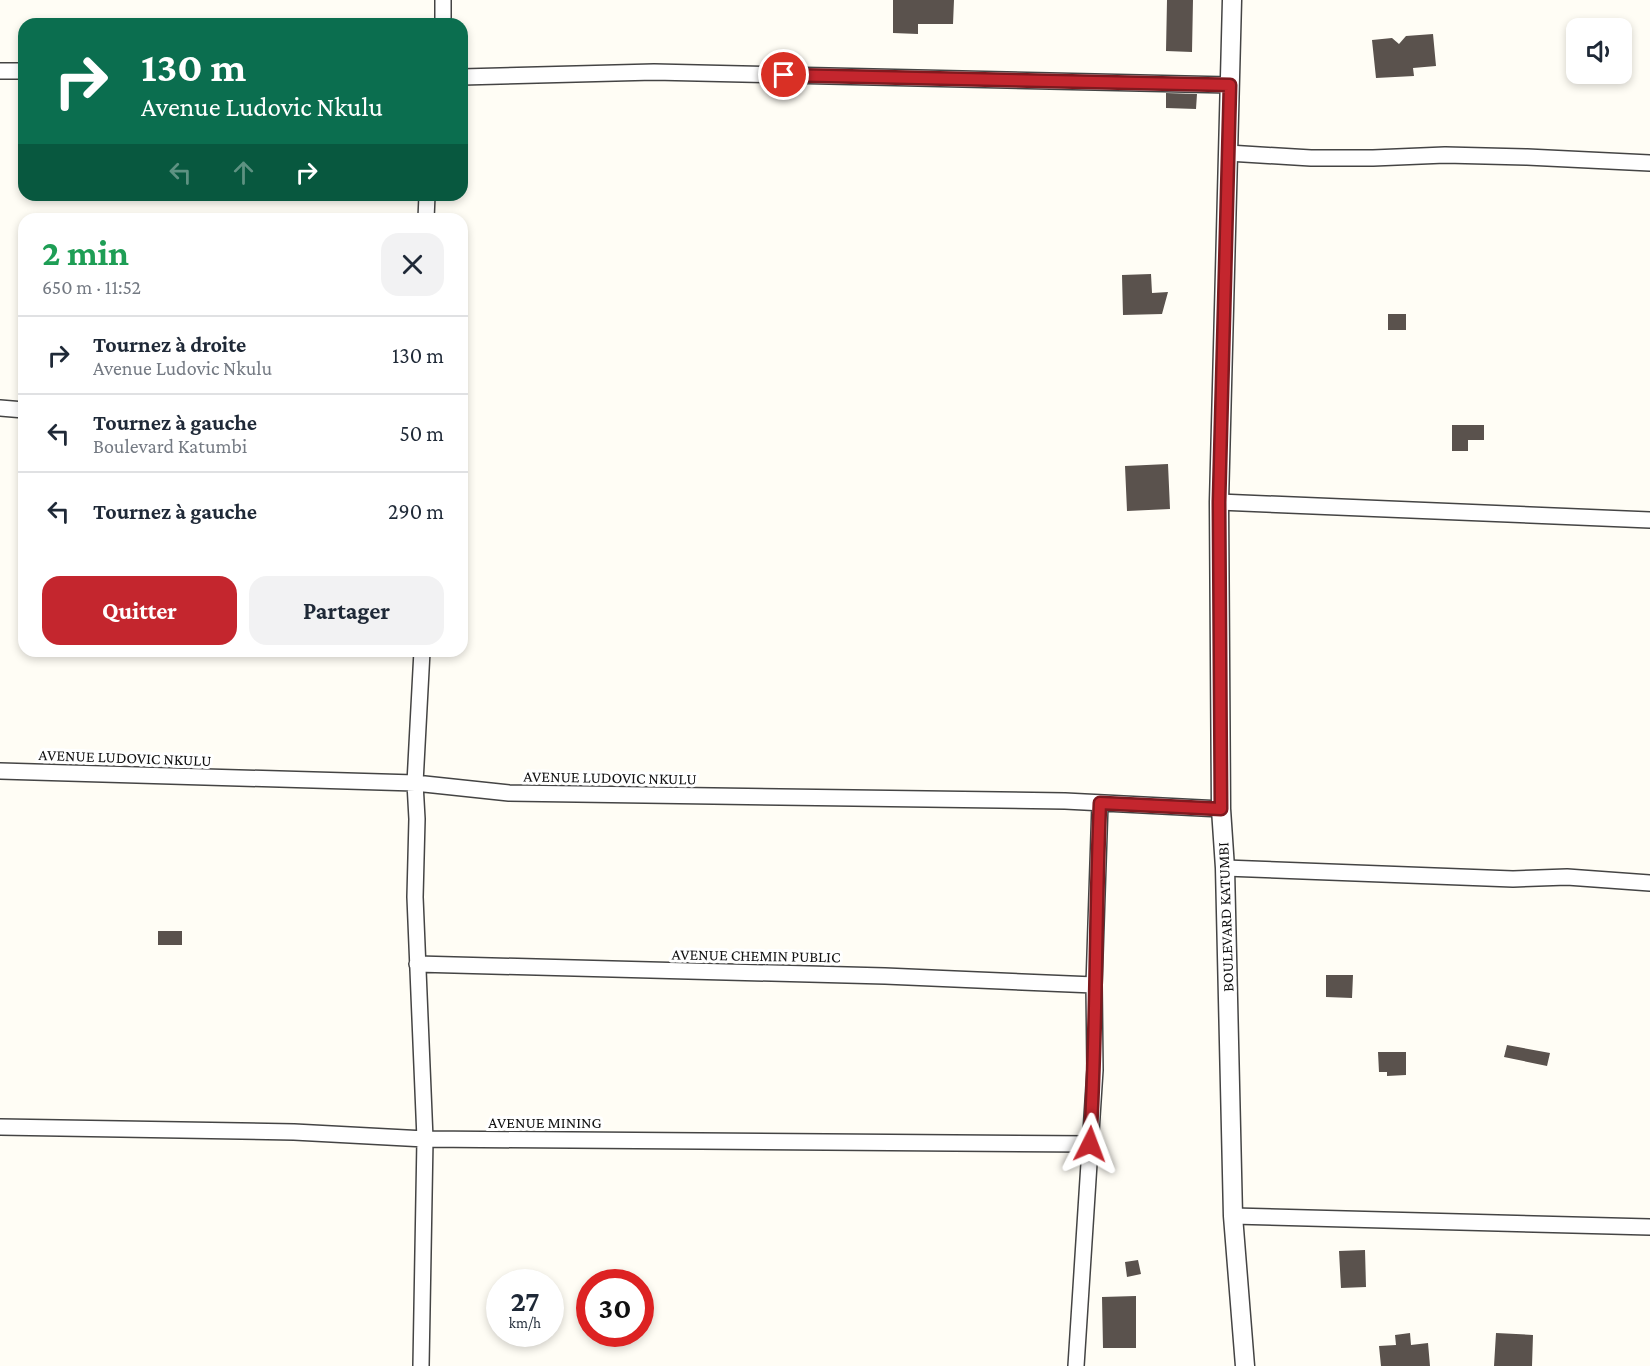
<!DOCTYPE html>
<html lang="fr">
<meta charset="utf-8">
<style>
body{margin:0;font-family:"Crimson Pro",serif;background:#f2f2f3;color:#1f2937;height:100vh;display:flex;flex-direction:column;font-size:22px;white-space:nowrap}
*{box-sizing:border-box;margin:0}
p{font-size:20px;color:#747a83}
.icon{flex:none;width:33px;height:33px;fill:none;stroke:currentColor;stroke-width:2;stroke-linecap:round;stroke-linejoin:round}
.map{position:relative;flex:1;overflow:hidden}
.panel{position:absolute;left:18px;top:213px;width:450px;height:444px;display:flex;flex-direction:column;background:#fff;border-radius:18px;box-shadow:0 3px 9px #0003}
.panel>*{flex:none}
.banner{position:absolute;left:18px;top:18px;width:450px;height:183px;border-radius:18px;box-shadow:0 3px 9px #0003;background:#0b6e4f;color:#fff;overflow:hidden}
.buttons{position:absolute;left:1566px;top:18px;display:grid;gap:12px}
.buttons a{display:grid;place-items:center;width:66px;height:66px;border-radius:12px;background:#fff;box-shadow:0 3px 9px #0003;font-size:30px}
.speed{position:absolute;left:486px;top:1269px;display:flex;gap:12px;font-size:30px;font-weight:700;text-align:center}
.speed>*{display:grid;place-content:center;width:78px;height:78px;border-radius:50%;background:#fff;box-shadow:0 3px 9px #0003;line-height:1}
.speed small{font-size:15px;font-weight:400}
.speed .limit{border:9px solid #d22;background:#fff;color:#111}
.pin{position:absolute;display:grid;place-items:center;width:51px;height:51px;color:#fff;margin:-26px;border:3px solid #fff;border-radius:50%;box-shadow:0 2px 6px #0007}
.me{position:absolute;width:66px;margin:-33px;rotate:3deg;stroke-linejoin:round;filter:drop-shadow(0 0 4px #0008)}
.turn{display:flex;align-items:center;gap:21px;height:126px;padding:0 24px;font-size:27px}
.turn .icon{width:78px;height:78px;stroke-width:2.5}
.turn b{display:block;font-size:42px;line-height:51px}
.lanes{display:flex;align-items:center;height:57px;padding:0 24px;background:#0003;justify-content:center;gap:30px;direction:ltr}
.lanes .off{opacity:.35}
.round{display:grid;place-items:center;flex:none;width:63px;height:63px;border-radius:18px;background:#f2f2f3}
.head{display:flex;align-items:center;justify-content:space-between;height:102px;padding:0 24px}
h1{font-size:36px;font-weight:700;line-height:45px;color:#1e9e55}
.cta{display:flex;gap:12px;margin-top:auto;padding:12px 24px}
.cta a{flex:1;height:69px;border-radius:18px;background:#c4262e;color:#fff;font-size:24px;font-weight:700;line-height:69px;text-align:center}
.cta a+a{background:#f2f2f3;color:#1f2937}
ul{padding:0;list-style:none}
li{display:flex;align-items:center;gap:18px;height:78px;padding:0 24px;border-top:2px solid #e0e1e3}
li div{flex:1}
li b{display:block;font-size:22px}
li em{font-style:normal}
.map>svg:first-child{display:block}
</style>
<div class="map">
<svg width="1650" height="1366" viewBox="0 0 1650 1366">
<rect width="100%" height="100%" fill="#fffdf5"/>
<path fill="#5a524d" d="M893 0H954L953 24H918V34L893 33Z
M1167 0H1193L1192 52 1166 51Z
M1433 34 1436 66 1413 68 1414 76 1376 78 1372 40 1392 38 1399 44 1406 36Z
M1166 93 1197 94 1196 109 1166 108Z
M1151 274 1152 293 1168 292 1162 314 1123 315 1122 275Z
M1388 314H1406V330H1388Z
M1452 425H1484V440H1468V451H1452Z
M1168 464 1170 509 1127 511 1125 466Z
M158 931H182V945H158Z
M1326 975H1353L1352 998 1326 997Z
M1507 1045 1550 1053 1547 1066 1504 1057Z
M1378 1052H1406V1075L1387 1076V1072H1379Z
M1365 1250 1366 1287 1341 1288 1339 1251Z
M1138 1260 1141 1274 1127 1277 1125 1262Z
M1136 1296V1348H1103L1102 1297Z
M1410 1333 1411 1345 1428 1343 1430 1366H1381L1379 1346 1396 1345 1395 1335Z
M1496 1333 1533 1335 1532 1366H1494Z"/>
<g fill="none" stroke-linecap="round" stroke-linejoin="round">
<g stroke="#444" stroke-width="18">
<path id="minor" d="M443 24V0
M0 71H24
M462 77 654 72 1230 85
M1228 153 1311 158H1373L1445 155 1527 157 1650 163
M426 219 427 195
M0 408 24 410
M1219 502 1650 520
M0 771 415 783 509 793 1065 801 1221 809
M1225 868 1513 879 1567 877 1650 883
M417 964 885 976 1094 985
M0 1127 294 1132 425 1139 1090 1144
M1233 1216 1650 1227
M421 1366 425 1139 415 897 417 819 415 783 422 651
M1076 1366 1095 1070 1094 985 1100 803"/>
</g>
<g stroke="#444" stroke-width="21">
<path id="tertiary" d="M1232 0 1219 502 1221 809 1225 868 1233 1216 1245 1366"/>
</g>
<use href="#minor" stroke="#fff" stroke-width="15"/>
<use href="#tertiary" stroke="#fff" stroke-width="18"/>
</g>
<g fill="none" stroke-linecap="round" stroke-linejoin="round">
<g stroke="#7f191e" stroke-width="15">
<path id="route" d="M784 75 1230 85 1219 502 1221 809 1100 803C1095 917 1097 1030 1090 1144"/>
</g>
<use href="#route" stroke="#c4262e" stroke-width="10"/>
</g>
<g text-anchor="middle" stroke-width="6" stroke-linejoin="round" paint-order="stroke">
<g font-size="16" fill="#111" stroke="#fff">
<text transform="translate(125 757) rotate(2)" y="6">AVENUE LUDOVIC NKULU</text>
<text transform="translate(610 777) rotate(1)" y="6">AVENUE LUDOVIC NKULU</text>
<text transform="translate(1225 917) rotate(-92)" y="6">BOULEVARD KATUMBI</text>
<text transform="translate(756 955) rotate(1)" y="6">AVENUE CHEMIN PUBLIC</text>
<text x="545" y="1128">AVENUE MINING</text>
</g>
</g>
</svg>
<div class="buttons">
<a><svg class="icon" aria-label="sound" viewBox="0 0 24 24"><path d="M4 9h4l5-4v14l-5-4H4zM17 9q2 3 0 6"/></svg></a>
</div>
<div class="speed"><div>27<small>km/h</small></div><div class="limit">30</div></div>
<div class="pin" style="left:784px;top:75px;background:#d93025"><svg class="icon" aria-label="arrive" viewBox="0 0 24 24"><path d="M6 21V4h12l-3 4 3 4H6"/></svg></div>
<svg class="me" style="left:1090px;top:1144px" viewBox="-20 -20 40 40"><path d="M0-17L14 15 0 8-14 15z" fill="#c4262e" stroke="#fff" stroke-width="4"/></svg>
<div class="banner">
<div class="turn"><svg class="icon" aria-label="right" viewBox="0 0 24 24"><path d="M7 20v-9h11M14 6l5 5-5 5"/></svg><div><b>130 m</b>Avenue Ludovic Nkulu</div></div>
<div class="lanes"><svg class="icon off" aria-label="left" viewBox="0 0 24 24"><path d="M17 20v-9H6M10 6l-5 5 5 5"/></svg><svg class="icon off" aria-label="ahead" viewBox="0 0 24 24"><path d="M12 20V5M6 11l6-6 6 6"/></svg><svg class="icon" aria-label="right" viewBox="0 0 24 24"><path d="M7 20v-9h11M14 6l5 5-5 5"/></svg></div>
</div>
<section class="panel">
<div class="head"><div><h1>2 min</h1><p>650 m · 11:52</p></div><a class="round"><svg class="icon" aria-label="close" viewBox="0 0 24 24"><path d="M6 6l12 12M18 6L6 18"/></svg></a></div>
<ul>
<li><svg class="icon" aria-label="right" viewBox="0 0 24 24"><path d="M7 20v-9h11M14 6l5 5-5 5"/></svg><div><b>Tournez à droite</b><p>Avenue Ludovic Nkulu</p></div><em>130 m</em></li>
<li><svg class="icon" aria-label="left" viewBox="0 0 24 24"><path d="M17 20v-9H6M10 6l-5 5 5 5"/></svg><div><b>Tournez à gauche</b><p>Boulevard Katumbi</p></div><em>50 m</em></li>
<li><svg class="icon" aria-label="left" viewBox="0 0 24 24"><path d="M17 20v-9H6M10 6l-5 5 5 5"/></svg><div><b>Tournez à gauche</b></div><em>290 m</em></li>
</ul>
<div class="cta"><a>Quitter</a><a>Partager</a></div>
</section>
</div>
